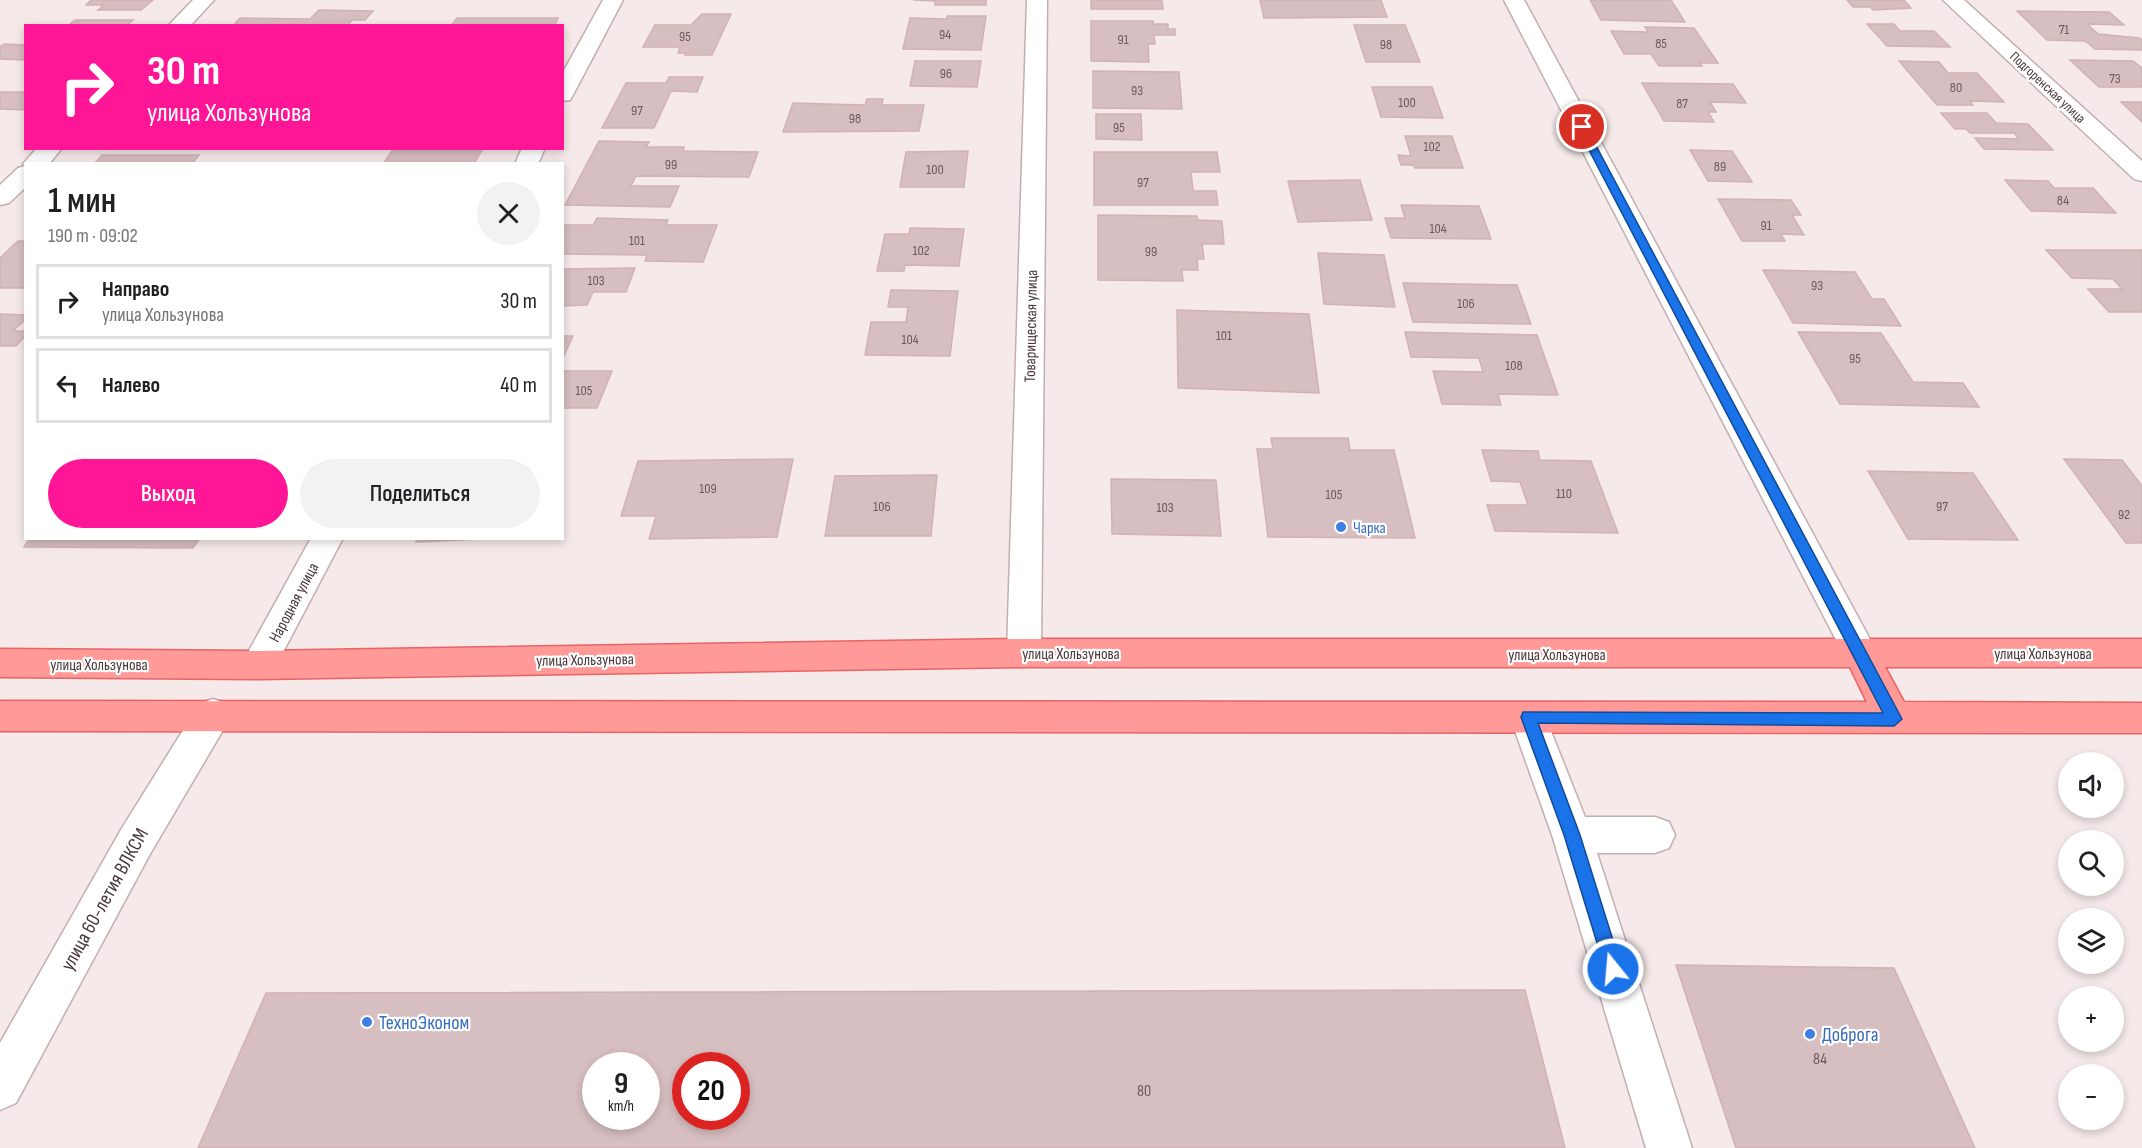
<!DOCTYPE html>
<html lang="ru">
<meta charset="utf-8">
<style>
body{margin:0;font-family:"Sofia Sans Condensed",sans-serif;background:#f2f2f2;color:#202124;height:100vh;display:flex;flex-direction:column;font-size:22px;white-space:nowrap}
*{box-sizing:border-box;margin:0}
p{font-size:20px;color:#757577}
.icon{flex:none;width:33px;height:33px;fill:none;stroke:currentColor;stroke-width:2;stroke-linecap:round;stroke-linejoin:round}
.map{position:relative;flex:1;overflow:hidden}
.panel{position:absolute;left:24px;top:162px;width:540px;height:378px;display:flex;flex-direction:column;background:#fff;border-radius:0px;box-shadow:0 3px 9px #0003}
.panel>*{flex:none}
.guide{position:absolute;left:24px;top:24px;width:540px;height:126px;border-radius:0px;box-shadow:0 3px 9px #0003;background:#ff1696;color:#fff;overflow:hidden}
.controls{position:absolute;left:2058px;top:752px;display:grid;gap:12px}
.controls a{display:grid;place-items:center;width:66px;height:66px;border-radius:50%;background:#fff;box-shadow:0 3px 9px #0003;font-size:30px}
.speed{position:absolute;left:582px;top:1052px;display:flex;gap:12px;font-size:30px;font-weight:700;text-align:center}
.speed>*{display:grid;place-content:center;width:78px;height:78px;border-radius:50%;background:#fff;box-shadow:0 3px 9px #0003;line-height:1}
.speed small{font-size:15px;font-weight:400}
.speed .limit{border:9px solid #d22;background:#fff;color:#111}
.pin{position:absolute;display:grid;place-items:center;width:51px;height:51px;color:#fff;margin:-26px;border:3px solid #fff;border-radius:50%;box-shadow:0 2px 6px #0007}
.me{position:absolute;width:66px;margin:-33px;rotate:343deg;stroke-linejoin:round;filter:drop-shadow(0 0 4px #0008)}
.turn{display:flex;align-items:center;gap:21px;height:126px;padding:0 24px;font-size:27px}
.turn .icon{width:78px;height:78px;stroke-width:2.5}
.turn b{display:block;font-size:42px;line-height:51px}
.round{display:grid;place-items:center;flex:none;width:63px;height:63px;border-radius:32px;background:#f2f2f2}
.head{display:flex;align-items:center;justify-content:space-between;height:102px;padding:0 24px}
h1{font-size:36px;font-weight:600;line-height:45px}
.button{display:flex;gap:12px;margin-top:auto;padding:12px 24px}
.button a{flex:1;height:69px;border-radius:36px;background:#ff1696;color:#fff;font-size:24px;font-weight:600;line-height:69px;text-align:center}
.button a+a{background:#f2f2f2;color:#202124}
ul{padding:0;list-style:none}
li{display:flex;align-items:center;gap:18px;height:75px;margin:0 12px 9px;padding:0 12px;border:3px solid #e0e0e0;border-radius:0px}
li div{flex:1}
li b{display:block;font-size:22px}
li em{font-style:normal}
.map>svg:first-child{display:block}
</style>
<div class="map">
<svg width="2142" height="1148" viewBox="0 0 2142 1148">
<rect width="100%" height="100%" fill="#f5e9e9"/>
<path fill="#d7bec0" stroke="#d2b1b4" stroke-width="1.5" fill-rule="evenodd" d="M91 0H153L141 10H98L104 5H86Z
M913 0H986V5H935V1Z
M1091 0H1162L1163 9H1091Z
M1260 0H1381L1387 17 1264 18Z
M1590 0H1671L1685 22 1601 20Z
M1847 0H1904L1911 8 1873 10 1870 7H1853Z
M319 10 373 11 365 20H352L347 26H233L240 18 310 19Z
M2017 11 2109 12 2124 25 2087 24 2098 34 2139 38 2142 40V50L2095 49 2085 41 2047 40Z
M702 14H731L712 55H685L686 53H678L680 47H643L655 25H691Z
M947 16H986L981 50 903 49 910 18 947 19Z
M457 18H558L554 26H451Z
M75 20H133L126 26H68Z
M1091 21H1153V24H1168V29H1175V35H1154L1155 44H1148L1149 62 1091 61Z
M1867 24H1894L1900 31H1934L1950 47 1887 46Z
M1354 25H1405L1420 62H1366Z
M1645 27 1694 28 1718 63H1699L1702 66H1659L1651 54H1624L1611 31 1648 32Z
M4 44 26 45V60L0 59V47Z
M2070 60 2133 61 2142 68V87H2099Z
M915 61H981L977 87 910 86Z
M1899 61 1939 62 1948 73H1977L2004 102 1969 101 1973 105H1937Z
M1093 71 1179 72 1182 109 1093 108Z
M669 77H703L697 92 671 91 654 128H602L626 83H666Z
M1642 83 1733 84 1746 103 1710 102 1716 112H1708L1714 122 1664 121Z
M1372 87H1432L1443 118 1381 117Z
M0 92H26V110L0 109Z
M867 99H883L882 105H924L919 131 783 132 793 103 865 105Z
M2121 102H2142V122Z
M1941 113H1987L1996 123 2028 124 2053 150 1984 149 1975 138 2019 139 2014 133H1970L1966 129H1955Z
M1096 114H1141L1142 140 1096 139Z
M1405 136H1452L1463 168H1415L1413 165H1401L1398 155 1411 156Z
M599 141 649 142 646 147H684L683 151 758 152 749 177 636 176 631 186H679L670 207 565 205Z
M394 148H483L474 164H383Z
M1690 150 1732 151 1752 182 1708 181Z
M968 151 964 187H900L906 152Z
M1094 152H1217L1220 172H1191L1193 191H1216L1218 205H1094Z
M102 155H199L192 164H94Z
M1360 180 1372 220 1298 222 1288 181Z
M2005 180 2048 181 2054 188H2093L2116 213 2031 211Z
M1718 199 1791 200 1801 215H1792L1804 235 1781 234 1785 241H1742Z
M1401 205 1479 206 1491 239 1391 238 1385 218H1405Z
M1098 215 1197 216 1198 220 1222 221 1224 244H1202L1204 259H1197L1198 270H1182L1183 281 1098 280Z
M597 218 668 220 666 225H717L703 262 645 261 647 255 562 254V225H593Z
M910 228 964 229 959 266 905 265 904 271H877L885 234H909Z
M18 241H26V288H0V258Z
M2046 250H2142V312H2109L2088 289H2122L2113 279 2072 278Z
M1318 253 1384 255 1395 307 1324 304Z
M635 268 626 292H593L587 305 562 306V269Z
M1763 270 1855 272 1872 299H1884L1901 326 1793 323Z
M1403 283 1517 285 1531 324 1413 322Z
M891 290 958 291 950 356 865 355 871 322H906L908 307H888Z
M1177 310 1309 314 1319 393 1178 388Z
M0 314 26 315V319L13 331H26V335L16 346H0Z
M1405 332 1537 335 1558 395 1498 394 1501 405 1442 404 1433 371 1483 372 1479 358 1411 357Z
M1798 332 1881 333 1913 382 1963 383 1979 407 1840 404Z
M562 336H573L562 360Z
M562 371H612L597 408H562Z
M1271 438H1348L1350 450H1394L1415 538 1268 537 1257 449H1273Z
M1482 450 1538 451 1540 460 1591 461 1618 533 1495 531 1487 505H1528L1520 482 1491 481Z
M793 459 777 537 649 539 656 516H621L638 461Z
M2064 459 2122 460 2142 486V543H2126Z
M1868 471 1973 473 2018 540 1908 539Z
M937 475 931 536H825L835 476Z
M1111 479 1216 480 1221 536 1112 534Z
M30 538H200L193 548 24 547Z
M417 538H503L416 542Z
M1676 965 1894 968 1975 1148H1736Z
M1525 990 1565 1148H198L266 993ZM596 1065H646V1116H596ZM686 1065H736V1116H686Z"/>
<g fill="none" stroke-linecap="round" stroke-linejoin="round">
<g stroke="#c4aeaf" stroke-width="3">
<path id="minor" d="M193 0H214L190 26H168Z
M603 0H623L573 95 570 100 562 101V74Z
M1027 0H1047L1041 653 1036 663 1024 667 1012 663 1007 653Z
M1504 0H1524L1872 643 1877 653 1872 663 1860 667 1848 663Z
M1943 0H1964L2142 161V181L2134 179Z
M37 148H62L49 164H26V187L9 203 0 205V185L18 168 25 166 23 164Z
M522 148H545L538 164H515Z
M311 538H343L271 675 259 679 247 675 241 665Z
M213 699 226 703 231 714 226 725 150 854 16 1103 0 1110V1043L122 828 200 703Z
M1528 702 1541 706 1585 817H1655L1669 822 1675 835 1669 848 1655 853H1597L1692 1148H1646L1552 835 1510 717 1515 706Z"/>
</g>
<g stroke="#e86464" stroke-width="3">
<path id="major" d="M1024 639H2142V667H1885L1904 702 2142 703V733L0 731V701L1867 702 1850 667H1024L259 679 0 677V649L259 651Z"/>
</g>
<use href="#minor" fill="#fff" fill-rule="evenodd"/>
<use href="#major" fill="#ff9a98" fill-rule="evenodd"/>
</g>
<path fill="#1a73e8" stroke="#114b97" stroke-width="1.5" d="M1582 124 1586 127 1902 719 1894 726 1538 723 1580 835 1622 969 1620 975 1613 978 1607 975 1605 969 1564 835 1521 717 1523 712 1883 713 1577 127Z"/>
<g fill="#3f7fe0" stroke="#fff" stroke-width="2">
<circle cx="1341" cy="527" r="6"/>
<circle cx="367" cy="1022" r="6"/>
<circle cx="1810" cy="1034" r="6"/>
</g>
<g text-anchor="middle" stroke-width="4.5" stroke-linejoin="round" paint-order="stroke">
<g font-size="14" fill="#6c595b">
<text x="2064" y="34">71</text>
<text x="945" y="39">94</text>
<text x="685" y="41">95</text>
<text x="1123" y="44">91</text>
<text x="1661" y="48">85</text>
<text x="1386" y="49">98</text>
<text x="946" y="78">96</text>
<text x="2115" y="83">73</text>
<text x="1956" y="92">80</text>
<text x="1137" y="95">93</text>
<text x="1407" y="107">100</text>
<text x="1682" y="108">87</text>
<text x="637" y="115">97</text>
<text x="855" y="123">98</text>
<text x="1119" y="132">95</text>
<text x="1432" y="151">102</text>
<text x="671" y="169">99</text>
<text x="1720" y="171">89</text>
<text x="935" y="174">100</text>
<text x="1143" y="187">97</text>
<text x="2063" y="205">84</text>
<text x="1766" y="230">91</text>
<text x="1438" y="233">104</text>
<text x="637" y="245">101</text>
<text x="921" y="255">102</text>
<text x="1151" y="256">99</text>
<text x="596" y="285">103</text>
<text x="1817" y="290">93</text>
<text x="1466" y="308">106</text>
<text x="1224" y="340">101</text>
<text x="910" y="344">104</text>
<text x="1855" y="363">95</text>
<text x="1514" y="370">108</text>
<text x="584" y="395">105</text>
<text x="708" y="493">109</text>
<text x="1564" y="498">110</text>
<text x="1334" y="499">105</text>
<text x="882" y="511">106</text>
<text x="1942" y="511">97</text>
<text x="1165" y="512">103</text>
<text x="2124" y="519">92</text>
</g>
<g font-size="14" fill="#493739" stroke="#fff">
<text transform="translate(2048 87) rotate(43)" y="5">Подгоренская улица</text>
</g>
<g font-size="16" fill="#493739" stroke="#fff">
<text transform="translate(1030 326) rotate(-89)" y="6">Товарищеская улица</text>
<text transform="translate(293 602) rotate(-62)" y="6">Народная улица</text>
<text x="1071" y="659">улица Хользунова</text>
<text x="2043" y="659">улица Хользунова</text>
<text x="1557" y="660">улица Хользунова</text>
<text transform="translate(585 659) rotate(-1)" y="6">улица Хользунова</text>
<text x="99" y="670">улица Хользунова</text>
</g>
<g font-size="16" fill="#366cbe" stroke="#fff" text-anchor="start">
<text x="1353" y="533">Чарка</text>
</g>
<g font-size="16" fill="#6c595b">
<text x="1820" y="1064">84</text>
<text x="1144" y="1096">80</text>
</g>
<g font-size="20" fill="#493739" stroke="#fff">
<text transform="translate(104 899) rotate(-61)" y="7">улица 60-летия ВЛКСМ</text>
</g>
<g font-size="20" fill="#366cbe" stroke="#fff" text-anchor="start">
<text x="379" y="1029">ТехноЭконом</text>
<text x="1822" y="1041">Доброга</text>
</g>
</g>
</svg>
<div class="controls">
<a><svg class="icon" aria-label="sound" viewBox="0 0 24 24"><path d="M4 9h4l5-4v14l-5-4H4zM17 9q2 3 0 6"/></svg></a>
<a><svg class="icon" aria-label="search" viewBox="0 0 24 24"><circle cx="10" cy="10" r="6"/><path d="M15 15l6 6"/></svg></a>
<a><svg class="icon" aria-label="layers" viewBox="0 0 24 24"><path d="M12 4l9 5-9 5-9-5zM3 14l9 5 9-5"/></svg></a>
<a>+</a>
<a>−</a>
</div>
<div class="speed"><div>9<small>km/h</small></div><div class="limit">20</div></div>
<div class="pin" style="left:1582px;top:127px;background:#d93025"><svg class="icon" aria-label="arrive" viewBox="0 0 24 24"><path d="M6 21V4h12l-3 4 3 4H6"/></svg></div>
<svg class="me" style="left:1613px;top:969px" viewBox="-20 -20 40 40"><circle r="17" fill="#1a73e8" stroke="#fff" stroke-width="3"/><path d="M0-11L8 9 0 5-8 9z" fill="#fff"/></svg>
<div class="guide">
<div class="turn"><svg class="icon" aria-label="right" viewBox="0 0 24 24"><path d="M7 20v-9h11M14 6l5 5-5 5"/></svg><div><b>30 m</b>улица Хользунова</div></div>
</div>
<section class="panel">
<div class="head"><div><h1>1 мин</h1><p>190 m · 09:02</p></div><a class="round"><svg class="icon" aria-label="close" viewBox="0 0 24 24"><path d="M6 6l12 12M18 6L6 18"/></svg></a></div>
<ul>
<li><svg class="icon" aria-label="right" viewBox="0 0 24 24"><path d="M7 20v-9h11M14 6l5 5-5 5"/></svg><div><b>Направо</b><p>улица Хользунова</p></div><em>30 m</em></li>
<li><svg class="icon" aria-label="left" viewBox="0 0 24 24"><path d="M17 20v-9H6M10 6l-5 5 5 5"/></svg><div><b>Налево</b></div><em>40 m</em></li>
</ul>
<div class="button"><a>Выход</a><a>Поделиться</a></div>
</section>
</div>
